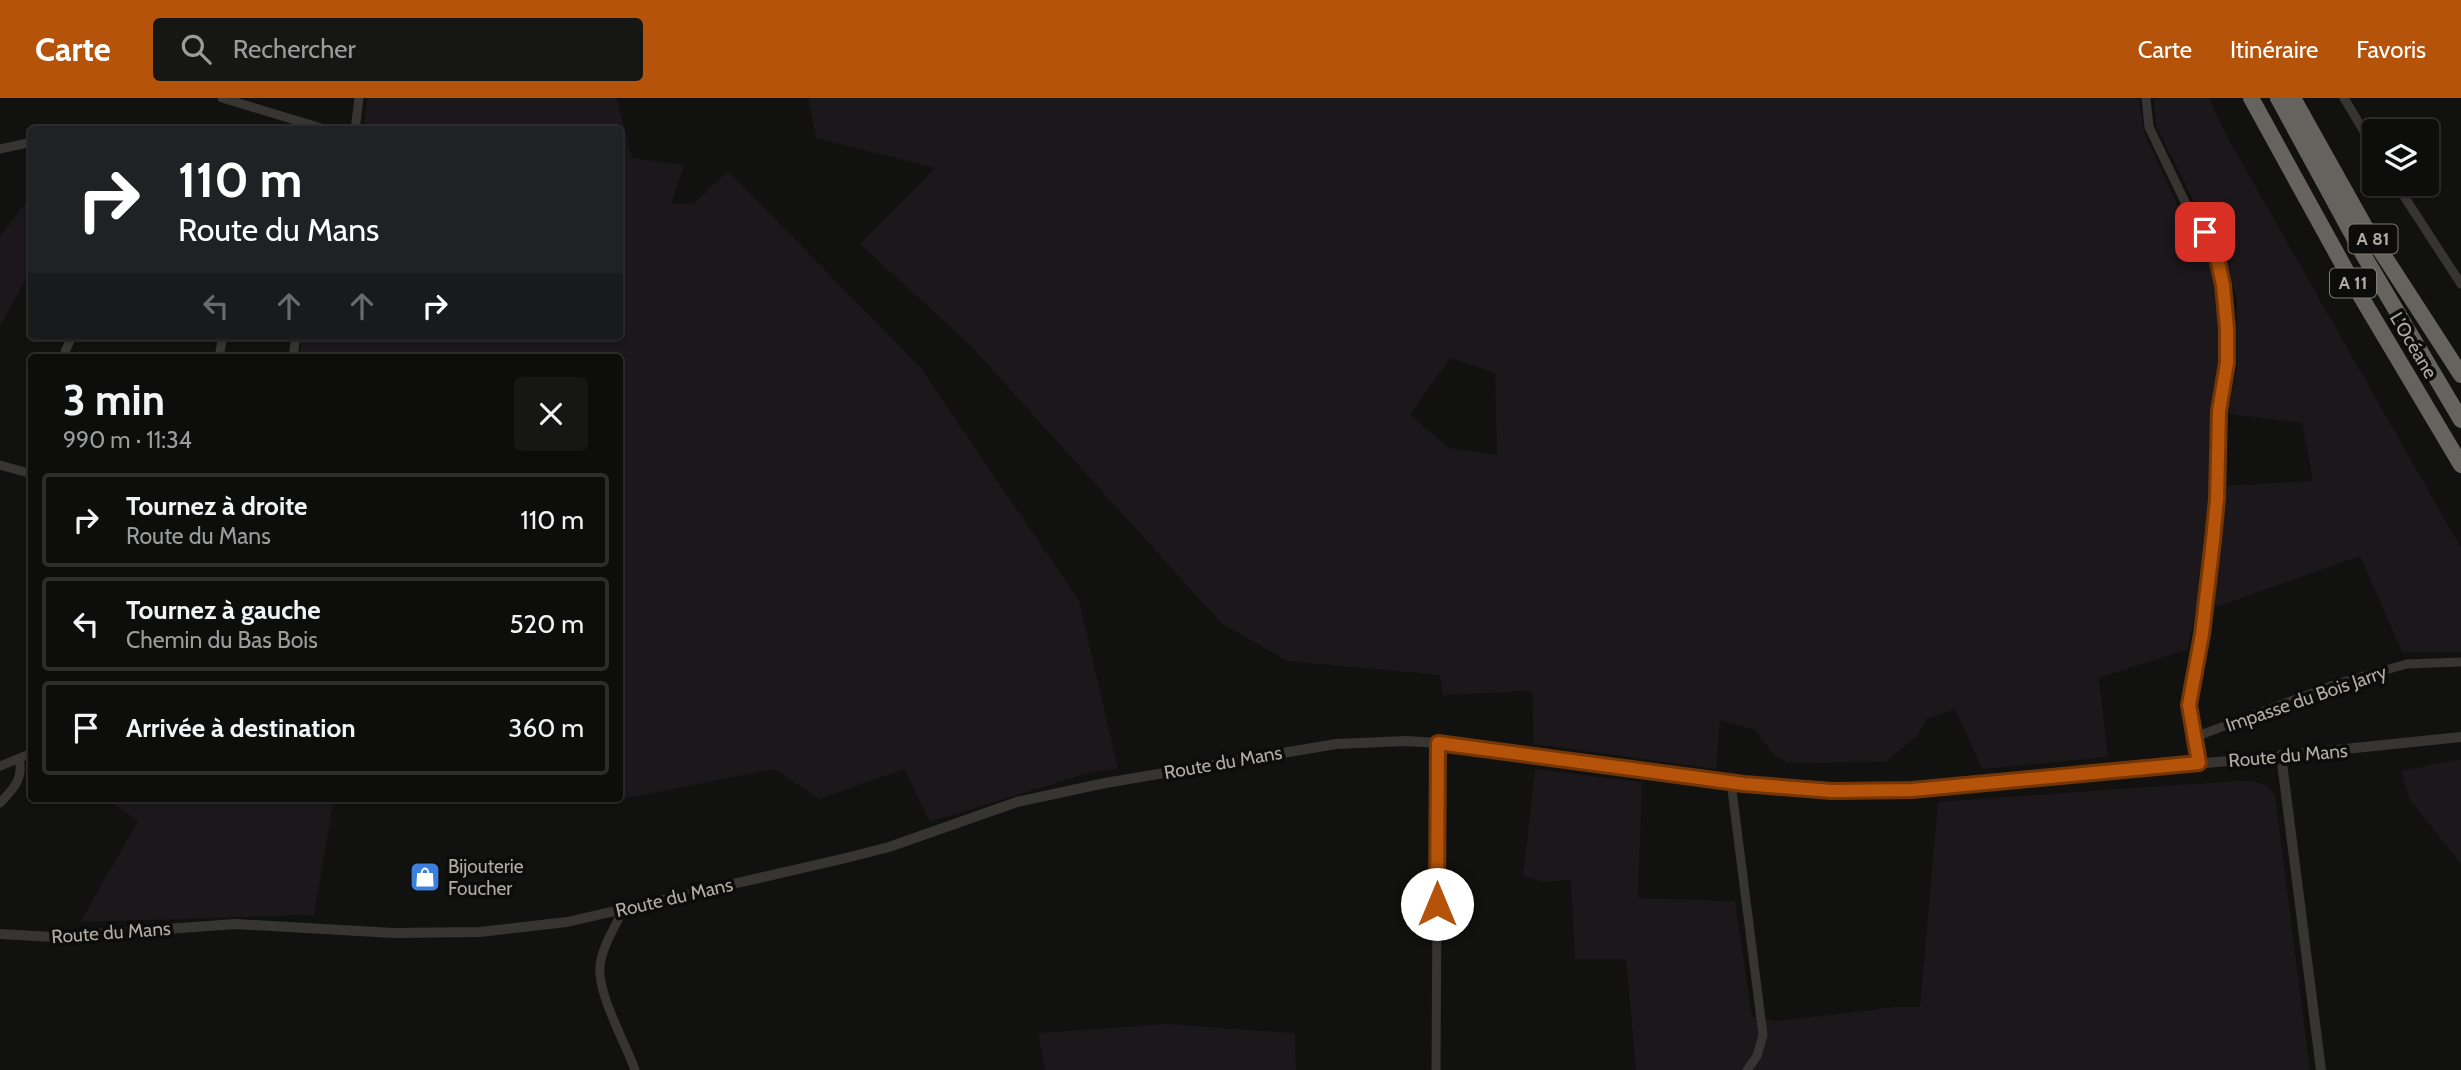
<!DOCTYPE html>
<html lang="fr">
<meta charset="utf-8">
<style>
body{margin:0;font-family:Cabin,sans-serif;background:#161615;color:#f1f3f6;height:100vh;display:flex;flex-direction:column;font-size:26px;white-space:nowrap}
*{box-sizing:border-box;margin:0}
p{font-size:23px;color:#9a9c9d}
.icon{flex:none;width:38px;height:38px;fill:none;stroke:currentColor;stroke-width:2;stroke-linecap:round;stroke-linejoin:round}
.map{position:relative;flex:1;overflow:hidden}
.side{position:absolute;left:28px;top:256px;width:595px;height:448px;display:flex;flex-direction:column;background:#0d0d0c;border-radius:7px;box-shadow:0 2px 5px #0004,0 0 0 2px #2d2d2d}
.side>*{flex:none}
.hud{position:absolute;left:28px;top:28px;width:595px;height:214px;border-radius:7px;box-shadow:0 2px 5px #0004,0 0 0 2px #2d2d2d;background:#202124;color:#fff;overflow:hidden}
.controls{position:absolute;left:2362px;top:21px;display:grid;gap:14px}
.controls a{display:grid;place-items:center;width:77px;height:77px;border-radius:7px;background:#0d0d0c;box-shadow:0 2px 5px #0004,0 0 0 2px #2d2d2d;font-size:35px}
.pin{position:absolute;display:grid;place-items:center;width:60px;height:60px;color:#fff;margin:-30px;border-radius:14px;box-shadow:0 4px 10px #0006}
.me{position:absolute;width:77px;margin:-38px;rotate:0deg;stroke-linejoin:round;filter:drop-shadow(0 0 5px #0008)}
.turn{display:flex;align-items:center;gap:24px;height:147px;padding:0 35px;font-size:32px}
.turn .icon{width:91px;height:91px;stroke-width:2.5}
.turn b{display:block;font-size:49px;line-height:60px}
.lanes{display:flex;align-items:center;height:66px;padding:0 35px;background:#0003;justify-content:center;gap:35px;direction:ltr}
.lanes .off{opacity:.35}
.round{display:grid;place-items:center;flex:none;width:74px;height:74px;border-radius:7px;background:#161615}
.headline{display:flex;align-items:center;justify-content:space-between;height:119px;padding:0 35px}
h1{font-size:42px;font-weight:700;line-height:52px}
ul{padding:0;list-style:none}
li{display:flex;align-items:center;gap:21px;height:94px;margin:0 14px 10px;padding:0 21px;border:4px solid #2d2d2d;border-radius:7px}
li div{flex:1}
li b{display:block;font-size:26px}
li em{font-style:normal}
header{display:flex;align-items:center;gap:42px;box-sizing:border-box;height:98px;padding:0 35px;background:#b45309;color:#fff}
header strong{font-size:33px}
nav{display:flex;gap:38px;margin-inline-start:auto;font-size:24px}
.search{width:490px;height:63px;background:#161615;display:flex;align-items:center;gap:18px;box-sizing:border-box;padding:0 24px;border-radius:7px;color:#9a9c9d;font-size:26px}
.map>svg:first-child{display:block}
</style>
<header>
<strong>Carte</strong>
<div class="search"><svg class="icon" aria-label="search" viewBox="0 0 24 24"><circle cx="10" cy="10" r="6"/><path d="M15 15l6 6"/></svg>Rechercher</div>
<nav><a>Carte</a><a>Itinéraire</a><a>Favoris</a></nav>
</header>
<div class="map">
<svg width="2461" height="972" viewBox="0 0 2461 972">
<rect width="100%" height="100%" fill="#111110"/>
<path fill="#1b171b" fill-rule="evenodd" d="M367 0H617L632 60 684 67 671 106H693L728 73 920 269 1079 503 1118 670 1085 676 930 724 904 671 819 701 774 671 617 702 615 700H620V259H299L302 238H620V32L364 31Z
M808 0H2139L2144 34 2180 113 2198 136 2210 160 2218 192 2222 233 2221 264 2211 313V393L2202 482 2188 551 2099 580 2108 659 1982 671 1955 611 1927 621 1917 638 1886 664 1788 665 1775 658 1755 632 1720 622 1716 671 1534 646 1532 593 1443 597 1440 577 1287 563 1221 525 970 247 860 146 935 70 816 40ZM1450 260 1495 275 1497 357 1449 350 1410 317Z
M2154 0H2209L2225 35 2461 450V554H2402L2360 458 2213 510 2223 430 2224 388 2313 383 2302 325 2228 316 2237 269V203L2222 143 2193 102 2156 27Z
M31 98V172L0 228V138Z
M2461 661V766L2410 702 2401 673Z
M1535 671 1642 684 1638 800 1735 803 1752 919 1778 923 1895 909H1920L1938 704 2249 682 2266 687 2275 697 2310 972H1636L1626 861H1575L1571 782 1543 784 1523 778Z
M106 700H334L314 817 80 824 138 723Z
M1166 926 1295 935 1296 972H1045L1038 935Z"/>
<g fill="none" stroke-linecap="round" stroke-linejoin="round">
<path stroke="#363531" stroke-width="9" d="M222 0 328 32
M2146 0 2149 29 2185 104 2216 155 2223 187 2227 231V266L2219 313 2217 401 2213 442 2202 536 2189 607 2199 665
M2344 0 2375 52
M355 32 359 0
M0 51 32 44
M2396 86 2461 186
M67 259 65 254 72 238
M219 259 223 238
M293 259 296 238
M0 367 32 376
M2195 639 2339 585 2407 566 2461 564
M0 668 32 655
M1731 684 1763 937 1757 958 1747 972
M0 705C13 691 24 681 19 661
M620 812 621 816C613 832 602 850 600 868 597 895 625 944 635 972
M1436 972 1438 645"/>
<path stroke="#363531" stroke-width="10" d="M2281 657 2321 972
M0 836 53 839 236 826 393 835 480 834 567 824 846 760 889 749 1017 704 1105 685 1336 646 1406 643 1438 645 1799 692 1879 694 2239 662 2461 639"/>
<path stroke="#66635e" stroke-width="16" d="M2251 0 2354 187 2461 367
M2278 0 2364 158 2461 322
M2293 0 2364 127 2461 277"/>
</g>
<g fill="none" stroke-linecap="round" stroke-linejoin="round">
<g stroke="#753606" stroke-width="18">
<path id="route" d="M1437 806 1438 645 1744 686 1832 693 1912 692 2199 665 2189 607 2202 536 2213 442 2217 401 2219 313 2227 265V231L2223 187 2216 155 2205 134"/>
</g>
<use href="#route" stroke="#b45309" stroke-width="12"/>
</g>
<defs>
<g id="shop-square" transform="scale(1.575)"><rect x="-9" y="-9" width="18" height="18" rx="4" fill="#3c80dd" stroke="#0c0c0b"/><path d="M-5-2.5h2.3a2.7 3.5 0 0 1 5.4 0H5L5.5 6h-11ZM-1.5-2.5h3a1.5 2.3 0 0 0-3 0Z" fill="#fff"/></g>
</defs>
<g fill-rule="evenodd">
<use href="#shop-square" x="425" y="779"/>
</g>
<g text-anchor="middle" stroke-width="7" stroke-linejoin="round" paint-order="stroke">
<g fill="#0c0c0b" stroke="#7f7b75" stroke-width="2">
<rect x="2348.5" y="126.5" width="49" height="29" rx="5"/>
<rect x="2330" y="170.5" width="46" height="29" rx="5"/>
</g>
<g font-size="18" font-weight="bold" fill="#b0aba3">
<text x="2373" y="147">A 81</text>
<text x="2353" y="191">A 11</text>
</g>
<g font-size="19" fill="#b0aba3" stroke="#0c0c0b">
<text transform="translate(2414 247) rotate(59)" y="7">L’Océane</text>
<text transform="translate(2306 600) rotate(-19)" y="7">Impasse du Bois Jarry</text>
<text transform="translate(2288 657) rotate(-5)" y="7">Route du Mans</text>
<text transform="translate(1223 664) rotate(-10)" y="7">Route du Mans</text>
<text transform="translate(674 799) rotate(-13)" y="7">Route du Mans</text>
<text transform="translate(111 834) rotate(-4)" y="7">Route du Mans</text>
</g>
<g font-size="19" fill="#b0aba3" stroke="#0c0c0b" text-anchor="start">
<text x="448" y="775">Bijouterie<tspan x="448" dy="22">Foucher</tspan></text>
</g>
</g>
</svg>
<div class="controls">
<a><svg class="icon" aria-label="layers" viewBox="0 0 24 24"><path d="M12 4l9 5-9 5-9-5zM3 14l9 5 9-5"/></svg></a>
</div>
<div class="pin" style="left:2205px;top:134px;background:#d93025"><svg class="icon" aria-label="arrive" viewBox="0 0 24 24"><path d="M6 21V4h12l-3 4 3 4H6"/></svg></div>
<svg class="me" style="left:1437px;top:806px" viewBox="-20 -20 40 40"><circle r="19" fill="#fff"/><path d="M0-13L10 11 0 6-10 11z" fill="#b45309"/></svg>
<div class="hud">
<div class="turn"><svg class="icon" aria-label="right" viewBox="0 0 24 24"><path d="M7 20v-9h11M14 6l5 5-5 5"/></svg><div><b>110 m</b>Route du Mans</div></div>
<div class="lanes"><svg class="icon off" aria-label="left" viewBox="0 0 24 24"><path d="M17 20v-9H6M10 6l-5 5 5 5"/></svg><svg class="icon off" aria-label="ahead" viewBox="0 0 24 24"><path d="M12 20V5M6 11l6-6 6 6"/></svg><svg class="icon off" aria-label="ahead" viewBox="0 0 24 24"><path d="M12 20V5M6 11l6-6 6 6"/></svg><svg class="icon" aria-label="right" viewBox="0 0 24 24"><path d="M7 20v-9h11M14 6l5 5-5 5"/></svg></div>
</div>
<section class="side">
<div class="headline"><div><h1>3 min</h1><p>990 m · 11:34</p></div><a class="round"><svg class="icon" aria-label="close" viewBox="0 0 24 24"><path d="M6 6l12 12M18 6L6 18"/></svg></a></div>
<ul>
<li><svg class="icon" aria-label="right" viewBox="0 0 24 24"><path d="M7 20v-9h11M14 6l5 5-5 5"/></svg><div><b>Tournez à droite</b><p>Route du Mans</p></div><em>110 m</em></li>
<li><svg class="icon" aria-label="left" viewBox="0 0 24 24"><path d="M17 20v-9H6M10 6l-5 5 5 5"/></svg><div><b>Tournez à gauche</b><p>Chemin du Bas Bois</p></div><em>520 m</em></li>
<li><svg class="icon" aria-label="arrive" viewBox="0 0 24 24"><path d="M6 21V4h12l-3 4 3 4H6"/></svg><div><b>Arrivée à destination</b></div><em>360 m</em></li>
</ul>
</section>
</div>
